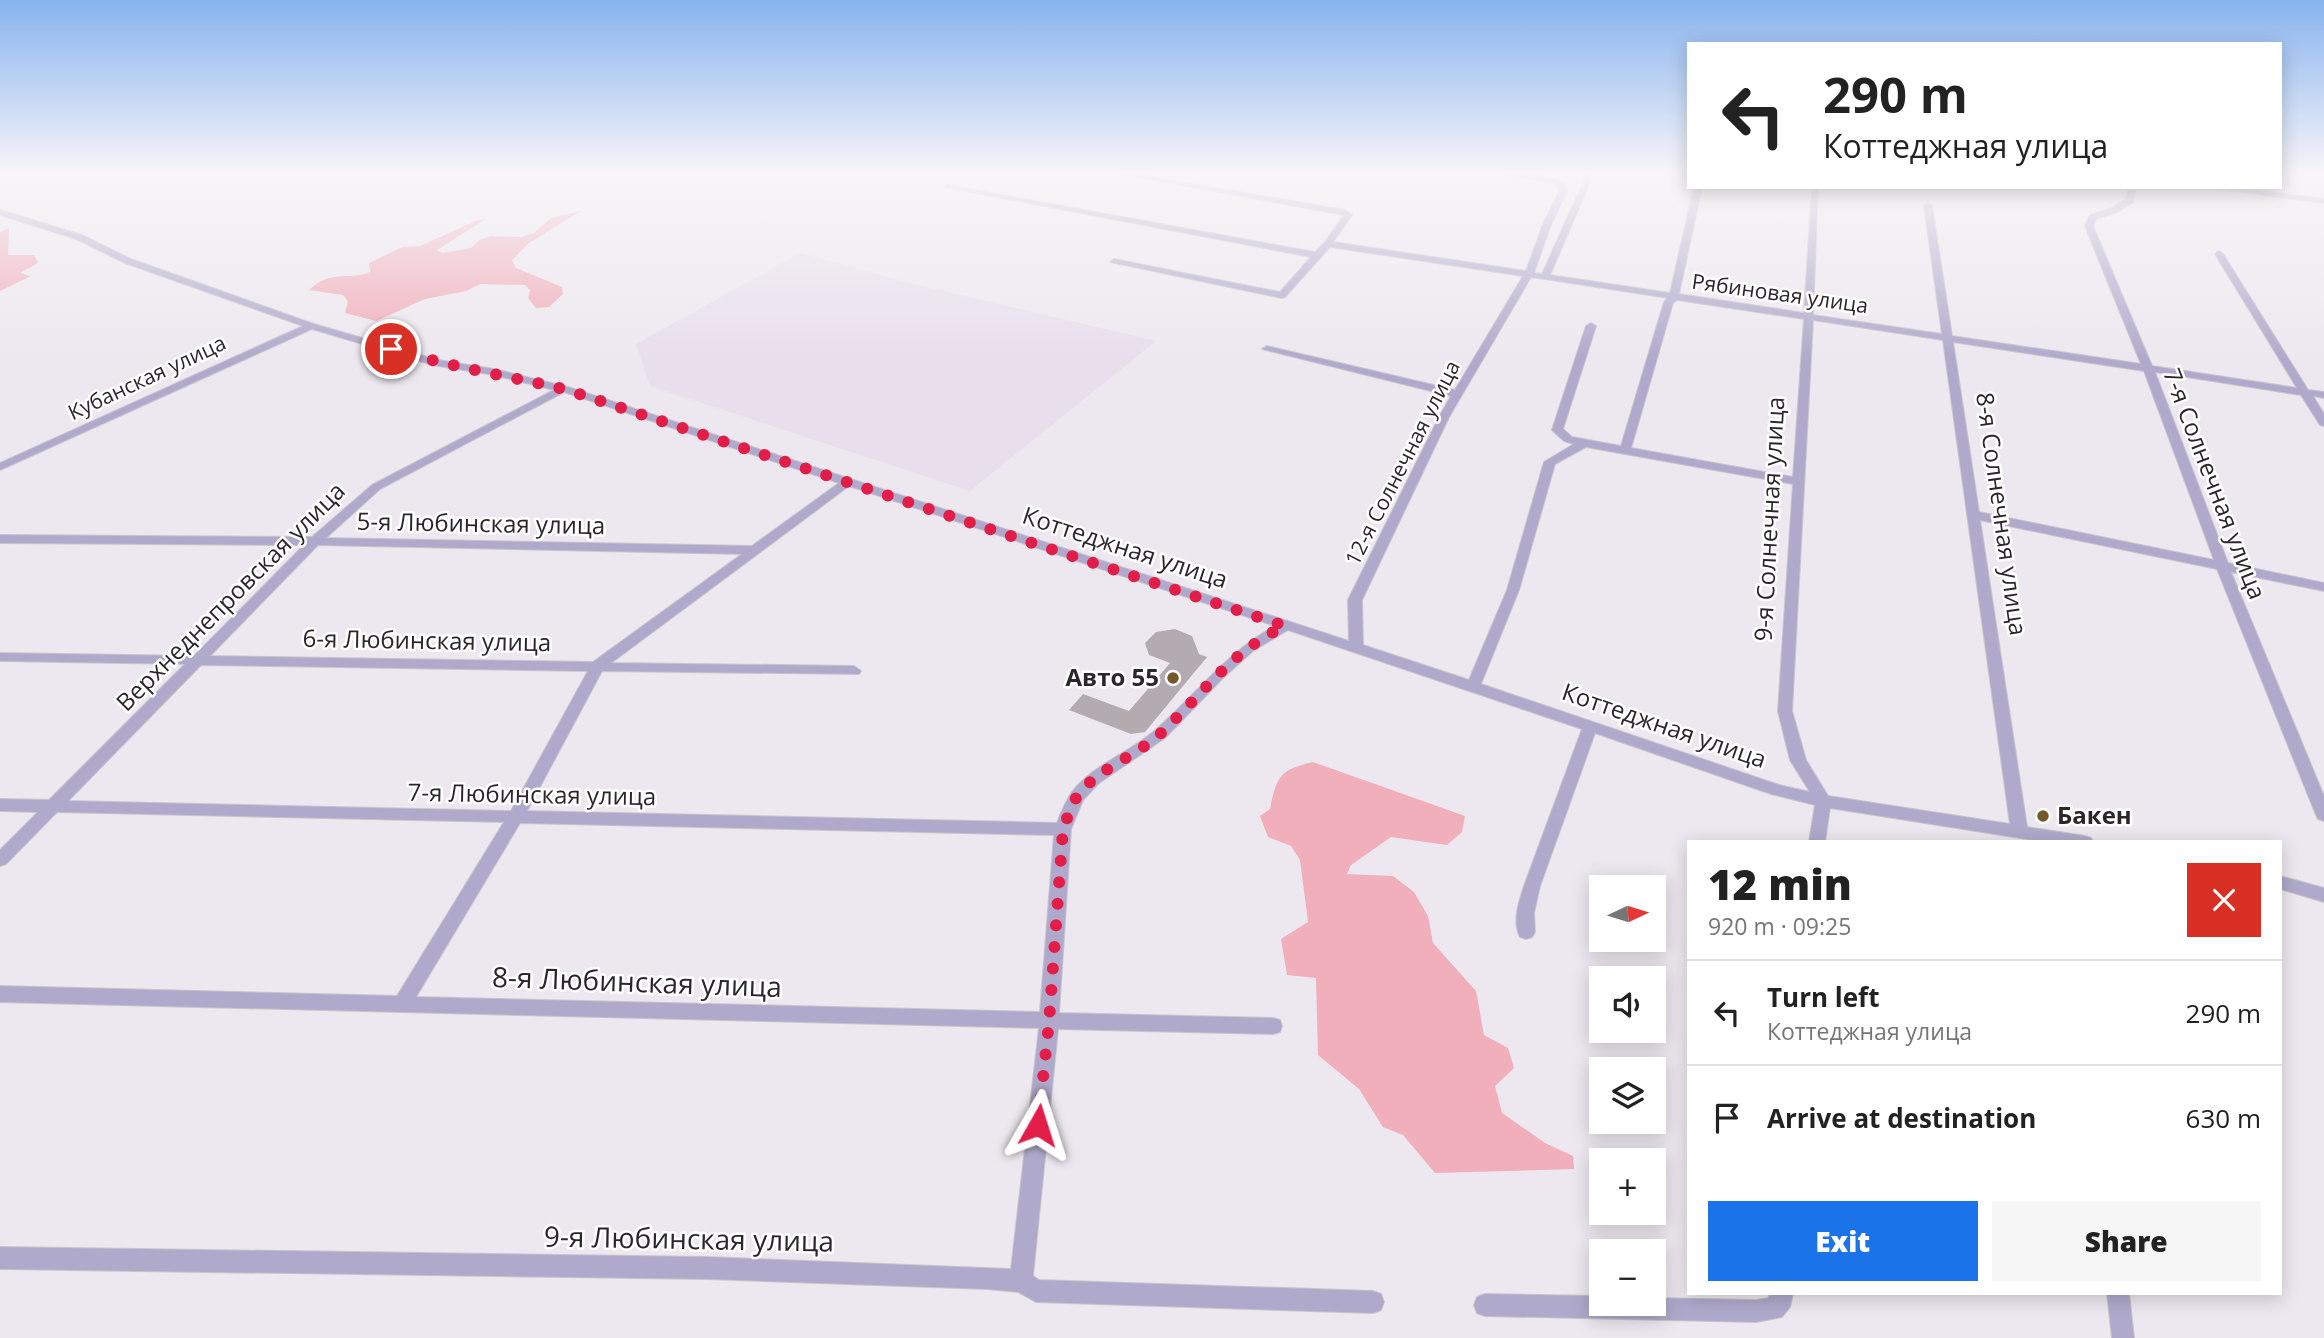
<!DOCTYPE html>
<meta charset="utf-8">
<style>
body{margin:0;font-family:"Open Sans",sans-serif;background:#f6f6f6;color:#222;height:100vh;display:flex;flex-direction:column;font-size:26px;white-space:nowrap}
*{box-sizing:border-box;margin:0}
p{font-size:23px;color:#767676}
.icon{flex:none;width:38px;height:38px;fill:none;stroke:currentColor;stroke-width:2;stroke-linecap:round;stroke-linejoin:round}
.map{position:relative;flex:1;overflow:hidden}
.sheet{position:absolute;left:1687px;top:840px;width:595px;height:455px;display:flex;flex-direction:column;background:#fff;border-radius:0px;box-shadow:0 4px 18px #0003}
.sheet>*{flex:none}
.top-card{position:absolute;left:1687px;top:42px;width:595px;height:147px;border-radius:0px;box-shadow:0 4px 18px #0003;background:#fff;color:#222;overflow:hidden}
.needle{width:46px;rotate:86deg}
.fabs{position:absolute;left:1589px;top:875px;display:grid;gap:14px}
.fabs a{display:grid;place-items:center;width:77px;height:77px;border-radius:0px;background:#fff;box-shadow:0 4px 18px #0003;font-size:35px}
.pin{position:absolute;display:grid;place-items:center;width:60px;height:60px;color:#fff;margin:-30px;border:4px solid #fff;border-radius:50%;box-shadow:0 2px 7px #0007}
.me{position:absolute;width:77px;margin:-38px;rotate:6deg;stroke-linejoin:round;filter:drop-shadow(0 0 5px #0008)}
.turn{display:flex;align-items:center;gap:24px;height:147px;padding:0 21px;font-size:32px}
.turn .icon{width:91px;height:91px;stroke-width:2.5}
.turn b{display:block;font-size:49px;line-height:60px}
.round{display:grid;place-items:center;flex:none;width:74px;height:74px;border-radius:0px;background:#f6f6f6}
.overview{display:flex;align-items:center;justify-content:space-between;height:119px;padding:0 21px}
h1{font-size:42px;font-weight:800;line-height:52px}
.action{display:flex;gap:14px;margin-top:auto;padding:14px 21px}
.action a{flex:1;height:80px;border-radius:0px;background:#1a73e8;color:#fff;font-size:28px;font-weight:800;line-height:80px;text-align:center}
.action a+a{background:#f6f6f6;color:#222}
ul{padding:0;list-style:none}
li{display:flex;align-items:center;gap:21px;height:105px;padding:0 21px;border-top:2px solid #e0e0e0}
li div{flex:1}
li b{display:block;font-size:26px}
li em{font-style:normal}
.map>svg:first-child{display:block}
</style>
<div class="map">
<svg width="2324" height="1338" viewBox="0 0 2324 1338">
<rect width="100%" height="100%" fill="#ede8ef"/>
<path fill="#e8deec" d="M800 253 906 282 1156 341 970 491 650 386 636 344Z"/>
<path fill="#f0afba" d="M581 211 529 243 512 260 516 268 562 287 563 294 549 307 536 308 528 298 530 290 525 285 480 284 466 291 425 299 376 321 345 313 348 301 343 295 309 290C331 269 346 281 370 272L369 263 402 247 420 246 478 220 486 219 437 250 442 253 471 248 479 240 491 236 521 237 534 233 551 218Z
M9 228 8 255H34L38 263 20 273 31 276 0 291V232Z
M1313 762 1465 816 1462 832 1447 845 1391 837 1351 865 1347 874 1393 876 1414 892 1428 916 1433 943 1476 991 1484 1035 1508 1048 1514 1068 1495 1086 1502 1113 1545 1143 1573 1156 1574 1169 1435 1173 1403 1135 1383 1127 1359 1089 1318 1055 1316 978 1287 975 1281 939 1308 922 1300 860 1291 846 1268 837 1260 816 1270 809C1277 775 1280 770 1313 762Z"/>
<path fill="#b3abb0" d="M1175 629 1192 636 1199 654 1207 657 1145 732 1131 734 1069 710 1083 694 1129 711 1170 663 1149 655 1145 643 1156 632Z"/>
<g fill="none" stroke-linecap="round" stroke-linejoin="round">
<g stroke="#cac5cc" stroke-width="2">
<path id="minor" d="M1115 173H1130L1345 210 1352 215 1333 242 1526 271 1542 227 1559 191 1558 186 1554 183 1495 173C1513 172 1550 174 1565 183L1567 191 1550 227 1534 273 1542 274 1587 174 1594 173 1550 275 1670 293 1694 187H1702L1679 294 1804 313 1812 189 1818 187 1813 315 1942 334 1924 206 1928 204 1932 206 1952 336 2141 364 2085 226 2090 215 2112 208 2126 199 2128 187H2136L2133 202 2118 212 2096 219 2093 226 2152 366 2297 388 2215 254 2219 251 2223 254 2308 390 2324 392V398L2313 396 2324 414V426L2320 425 2301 395 2155 372 2228 563 2324 583V591L2231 572 2324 796V821L2318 819 2316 815 2217 569 1980 520 2027 827 2085 836 2091 838 2093 842H2045L1830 808 1825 842H1809L1815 805 1771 794 1595 733 1540 886 1534 913 1535 932 1532 937 1526 939 1520 937C1512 921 1519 902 1524 886L1582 729 1288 630 1253 651 1223 678 1165 738 1099 783 1083 800 1071 829 1059 1013 1273 1018 1280 1020 1282 1026 1280 1032 1273 1034 1058 1029 1033 1276 1039 1280 1373 1291 1381 1294 1384 1302 1381 1310 1373 1313 1036 1302 1018 1292 987 1289 706 1279 0 1269V1247L706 1257 1011 1269 1039 1028 0 1002V986L397 996 504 822 57 812 6 864 0 866V850L38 812 0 811V799L49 800 185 664 0 661V653L194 656 304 545 0 543V535L312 537 372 485 554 390 494 375 433 365 312 329 0 470V463L303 326 125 263 76 239 0 215V210L82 235 131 259 314 324 438 360 494 369 568 387 1349 641 1348 600 1439 417 1451 396 1262 349 1267 346 1455 390 1523 276 1330 247 1285 297 1282 298 1110 262 1114 259 1280 292 1311 257 944 187 948 185 1315 252 1325 242 1344 215ZM1531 277 1668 298 1664 302 1621 446 1572 437 1563 429 1596 326 1591 323 1586 326 1552 430 1564 441 1574 444 1544 462 1507 590 1469 680 1363 645 1362 600 1449 417ZM1677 300 1804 319 1793 477 1631 448 1673 303ZM1813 320 1943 340 2010 824 1828 796 1806 760 1792 711ZM1953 342 2144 371 2214 560 1979 512ZM564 392 839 483 752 546 326 538 380 489ZM1586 447 1793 484 1778 711 1790 760 1810 792 1779 785 1481 684 1519 590 1555 464ZM849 486 1275 626C1226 652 1195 696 1153 732 1129 752 1099 763 1078 785 1068 795 1062 810 1057 823L527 811 602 671 859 674 861 671 854 666 611 663ZM318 545 742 554 593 662 210 656ZM201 665 588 671 511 811 68 801ZM520 823 1054 835 1040 1012 416 997Z
M2203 187H2228L2324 199V203Z
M2280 876 2324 888V902L2280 889Z
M1771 1293H1793L1790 1307 1782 1317 1756 1322 1485 1316 1477 1313 1474 1305 1477 1297 1485 1294 1601 1296V1304H1654V1298L1756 1300 1768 1298Z
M2107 1293H2129L2134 1338H2112Z"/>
</g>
<use href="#minor" fill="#afaacb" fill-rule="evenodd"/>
</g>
<linearGradient id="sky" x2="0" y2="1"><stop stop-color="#87b3ee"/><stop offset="0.48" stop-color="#f7f5f8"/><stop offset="1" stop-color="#f7f5f8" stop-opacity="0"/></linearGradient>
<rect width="2324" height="360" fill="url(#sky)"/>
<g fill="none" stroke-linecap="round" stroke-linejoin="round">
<path stroke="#e11d48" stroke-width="12" stroke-dasharray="0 21.6" d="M391 349C448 366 507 376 564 389L1285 626C1230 652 1202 695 1160 734 1137 755 1107 765 1085 787 1073 798 1069 814 1063 829L1049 1022 1038 1125"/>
</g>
<g fill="#725a2a" stroke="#fff" stroke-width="2.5">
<circle cx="1173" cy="678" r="7"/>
<circle cx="2043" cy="816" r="7"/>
</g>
<g text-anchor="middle" stroke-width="5" stroke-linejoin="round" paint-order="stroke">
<g font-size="21" fill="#29272a" stroke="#fff">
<text transform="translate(1780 294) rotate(8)" y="7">Рябиновая улица</text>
<text transform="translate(147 378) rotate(-25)" y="7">Кубанская улица</text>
<text transform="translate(1403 463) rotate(-63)" y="7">12-я Солнечная улица</text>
</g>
<g font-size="24" fill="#29272a" stroke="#fff">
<text transform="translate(2214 484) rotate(69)" y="8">7-я Солнечная улица</text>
<text transform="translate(2001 514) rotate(82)" y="8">8-я Солнечная улица</text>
<text transform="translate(1770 519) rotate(-87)" y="8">9-я Солнечная улица</text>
<text transform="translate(481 524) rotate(1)" y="8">5-я Любинская улица</text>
<text transform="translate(1125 548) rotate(18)" y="8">Коттеджная улица</text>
<text transform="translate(231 597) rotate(-45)" y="8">Верхнеднепровская улица</text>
<text transform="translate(427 641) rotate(1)" y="8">6-я Любинская улица</text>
<text transform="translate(1664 726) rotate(19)" y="8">Коттеджная улица</text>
<text transform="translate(532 795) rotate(1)" y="8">7-я Любинская улица</text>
</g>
<g font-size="24" font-weight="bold" fill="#29272a" stroke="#fff" text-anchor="end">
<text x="1159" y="686">Авто 55</text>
<text x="2057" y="824" text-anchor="start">Бакен</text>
</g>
<g font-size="28" fill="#29272a" stroke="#fff">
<text transform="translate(637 982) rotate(2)" y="10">8-я Любинская улица</text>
<text transform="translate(689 1239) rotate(1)" y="10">9-я Любинская улица</text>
</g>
</g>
</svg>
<div class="fabs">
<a><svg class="needle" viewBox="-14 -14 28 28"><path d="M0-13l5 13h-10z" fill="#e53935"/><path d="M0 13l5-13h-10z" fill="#767676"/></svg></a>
<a><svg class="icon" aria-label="sound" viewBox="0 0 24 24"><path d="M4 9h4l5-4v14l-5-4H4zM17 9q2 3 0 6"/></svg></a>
<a><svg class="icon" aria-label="layers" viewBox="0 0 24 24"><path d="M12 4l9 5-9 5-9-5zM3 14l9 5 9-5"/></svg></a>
<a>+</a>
<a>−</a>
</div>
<div class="pin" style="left:391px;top:349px;background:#d93025"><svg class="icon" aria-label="arrive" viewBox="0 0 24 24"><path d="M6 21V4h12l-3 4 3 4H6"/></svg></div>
<svg class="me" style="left:1038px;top:1125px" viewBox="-20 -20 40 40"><path d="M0-17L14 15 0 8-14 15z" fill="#e11d48" stroke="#fff" stroke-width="4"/></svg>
<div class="top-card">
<div class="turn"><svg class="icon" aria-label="left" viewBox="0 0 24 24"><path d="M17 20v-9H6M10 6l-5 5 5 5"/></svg><div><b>290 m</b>Коттеджная улица</div></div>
</div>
<section class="sheet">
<div class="overview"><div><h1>12 min</h1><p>920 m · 09:25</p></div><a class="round" style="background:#d93025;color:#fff"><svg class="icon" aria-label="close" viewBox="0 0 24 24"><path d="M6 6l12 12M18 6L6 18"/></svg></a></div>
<ul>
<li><svg class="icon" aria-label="left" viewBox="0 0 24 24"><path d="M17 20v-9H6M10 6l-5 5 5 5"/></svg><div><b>Turn left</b><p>Коттеджная улица</p></div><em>290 m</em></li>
<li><svg class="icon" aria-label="arrive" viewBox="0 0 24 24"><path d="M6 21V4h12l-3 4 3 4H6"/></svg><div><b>Arrive at destination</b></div><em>630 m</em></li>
</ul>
<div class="action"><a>Exit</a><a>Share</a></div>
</section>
</div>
